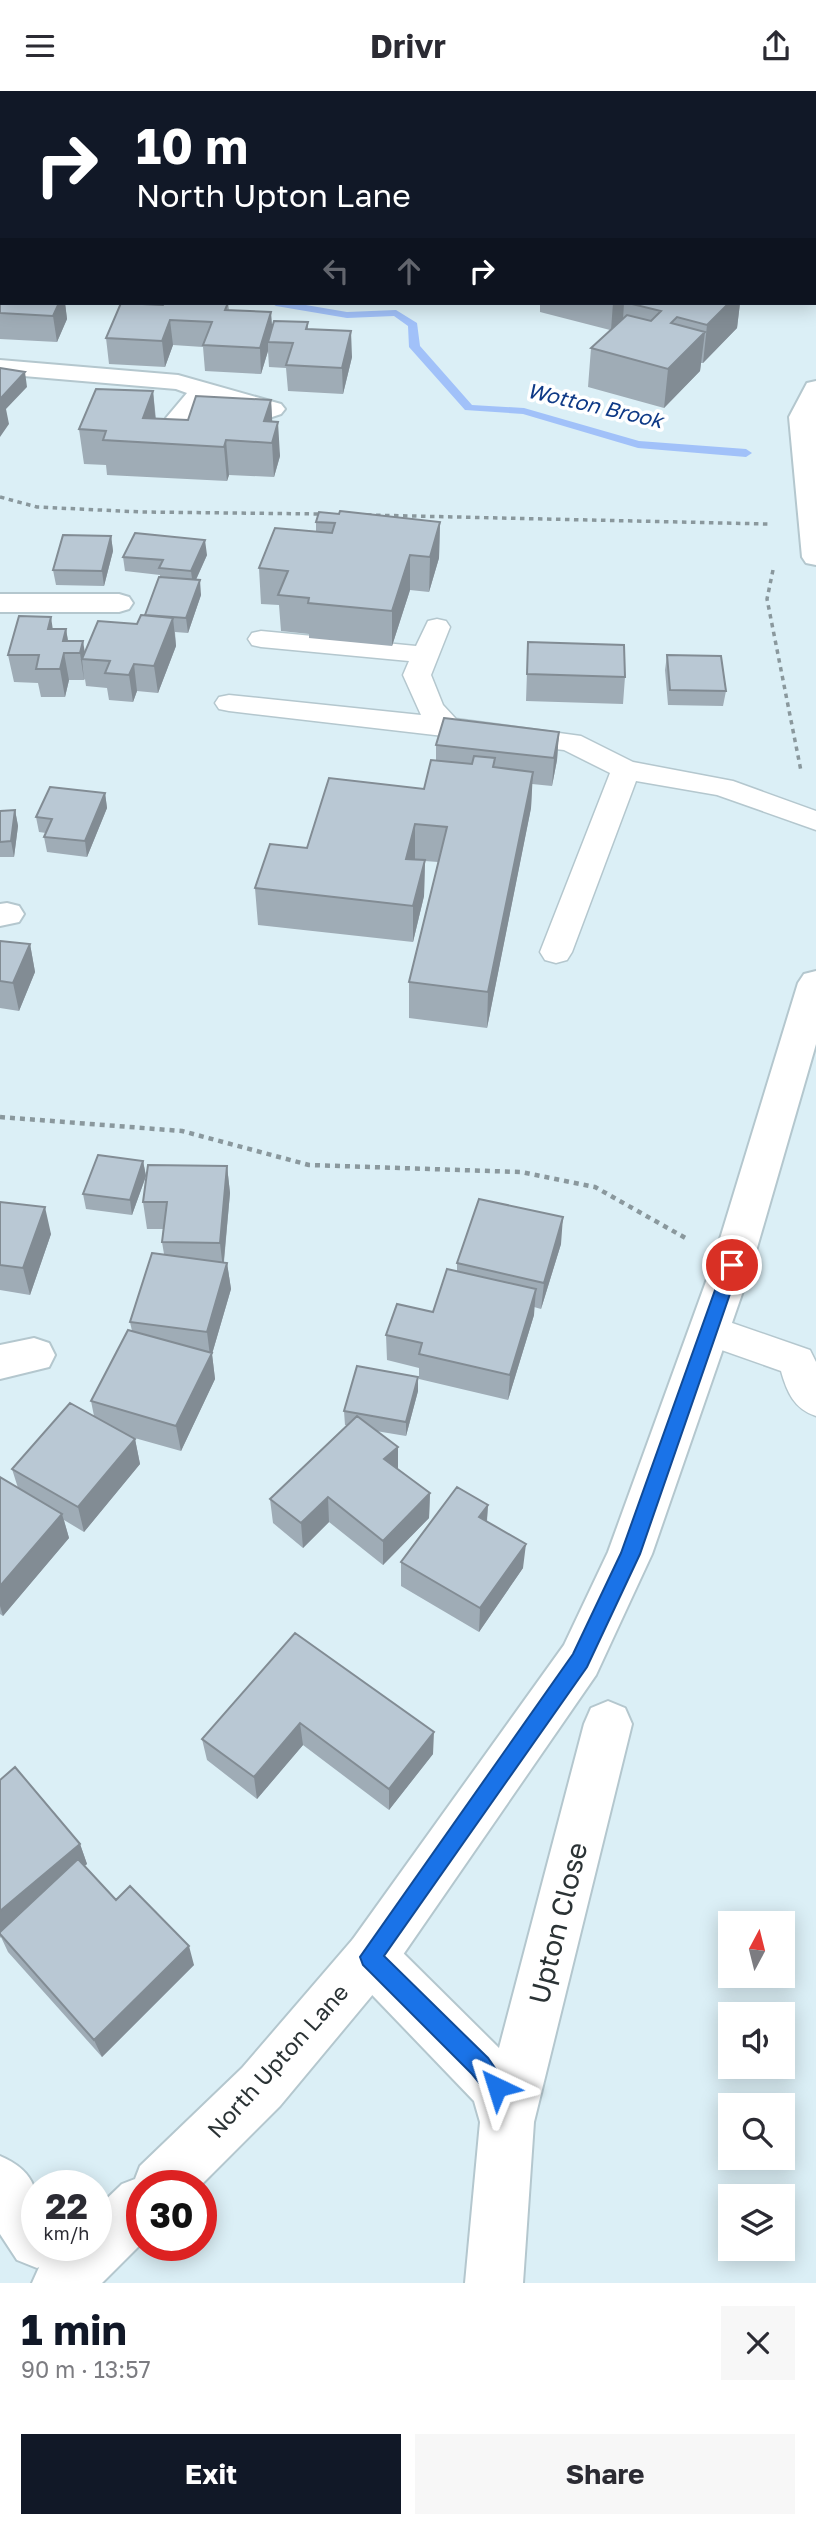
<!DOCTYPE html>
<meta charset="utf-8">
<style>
body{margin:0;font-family:"Golos Text",sans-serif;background:#f7f7f7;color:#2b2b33;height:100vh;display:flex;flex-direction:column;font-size:26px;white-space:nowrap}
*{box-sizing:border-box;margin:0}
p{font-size:23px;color:#7c7c81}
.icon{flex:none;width:38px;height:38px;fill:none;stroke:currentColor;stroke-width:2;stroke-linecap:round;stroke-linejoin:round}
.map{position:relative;height:2192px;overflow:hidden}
.panel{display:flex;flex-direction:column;background:#fff;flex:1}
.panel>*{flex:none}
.banner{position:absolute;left:0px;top:0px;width:817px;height:214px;box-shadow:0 4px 18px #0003;background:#111827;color:#fff;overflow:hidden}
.needle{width:46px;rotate:7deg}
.fabs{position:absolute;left:718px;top:1820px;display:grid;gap:14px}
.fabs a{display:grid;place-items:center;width:77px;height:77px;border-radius:0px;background:#fff;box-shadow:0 4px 18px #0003;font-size:35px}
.speed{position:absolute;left:21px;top:2079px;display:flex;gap:14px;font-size:35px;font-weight:700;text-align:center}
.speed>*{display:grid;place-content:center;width:91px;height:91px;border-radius:50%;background:#fff;box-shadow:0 4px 18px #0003;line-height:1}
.speed small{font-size:18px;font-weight:400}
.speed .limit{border:10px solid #d22;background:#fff;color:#111}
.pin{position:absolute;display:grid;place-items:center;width:60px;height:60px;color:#fff;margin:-30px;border:4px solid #fff;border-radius:50%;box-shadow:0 2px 7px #0007}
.me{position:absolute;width:77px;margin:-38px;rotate:319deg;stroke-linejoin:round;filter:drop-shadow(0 0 5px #0008)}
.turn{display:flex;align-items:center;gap:24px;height:147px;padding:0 21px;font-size:32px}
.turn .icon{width:91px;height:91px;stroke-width:2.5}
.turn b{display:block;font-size:49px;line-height:60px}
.lanes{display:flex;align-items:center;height:66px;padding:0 21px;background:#0003;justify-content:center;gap:35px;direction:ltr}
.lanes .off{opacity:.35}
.round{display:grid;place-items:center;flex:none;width:74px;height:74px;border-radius:0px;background:#f7f7f7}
.overview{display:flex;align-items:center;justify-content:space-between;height:119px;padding:0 21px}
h1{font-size:42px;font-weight:700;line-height:52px;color:#111827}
.primary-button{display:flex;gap:14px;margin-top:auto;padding:14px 21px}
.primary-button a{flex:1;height:80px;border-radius:0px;background:#111827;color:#fff;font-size:28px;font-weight:700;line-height:80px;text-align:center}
.primary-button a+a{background:#f7f7f7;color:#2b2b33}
header{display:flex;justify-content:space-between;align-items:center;height:91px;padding:0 21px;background:#fff;font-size:32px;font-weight:700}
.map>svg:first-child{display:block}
</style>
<header><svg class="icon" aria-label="menu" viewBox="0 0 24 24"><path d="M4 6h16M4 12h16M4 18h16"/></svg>Drivr<svg class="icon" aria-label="share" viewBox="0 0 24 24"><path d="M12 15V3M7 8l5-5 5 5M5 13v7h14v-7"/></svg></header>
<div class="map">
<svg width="816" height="2192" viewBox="0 0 816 2192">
<rect width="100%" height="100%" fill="#dbeff6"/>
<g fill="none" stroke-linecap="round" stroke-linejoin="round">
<path fill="#a1c1f9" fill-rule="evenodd" d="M0 114H2V121L0 120Z
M271 212H294L347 221 396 219 417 232 420 255 472 314 524 317 639 350 746 358 752 362 746 366 638 357 523 323 465 319 409 256 408 235 394 225 347 227 276 215Z"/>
<g stroke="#b4c7ce" stroke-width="3">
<path id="service" d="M437 528 446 530 450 536 431 584 443 614 456 628 581 645 633 671 733 690 816 720V739L717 704 636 690 572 861 567 869 556 872 545 869 540 861 610 682 564 659 229 620 219 618 215 612 219 606 229 604 421 624 403 584 409 570 261 556 252 554 248 548 252 542 261 540 416 555 428 530Z
M709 1224 810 1259 816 1271V1325C794 1318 787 1301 781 1280L696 1250 690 1239 696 1228Z"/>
</g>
<g stroke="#b4c7ce" stroke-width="4">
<path id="minor" d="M101 0H123L100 2Z
M0 2H2V15H0Z
M0 269 178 284 281 313 285 318 281 323 272 326 209 308C197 322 190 337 170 332L166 327 187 302 176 298 0 283Z
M0 503H119L129 506 133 512 129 518 119 521H0Z
M7 812 19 815 24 823 19 831 0 835V813Z
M34 1247 49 1252 55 1264 49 1276 0 1288V1254Z
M608 1610 625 1617 632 1633 534 2031 523 2192H465L480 2031 474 2010 353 1884 345 1866 353 1848 371 1840 389 1848 499 1957 584 1633 591 1617Z
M0 2065C45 2084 37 2112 37 2154H63L57 2169 37 2177 17 2169 0 2143Z"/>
</g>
<g stroke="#b4c7ce" stroke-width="4">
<path id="tertiary" d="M785 0H811L812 2H786Z
M816 290V474L806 472 802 466 789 326 807 292Z
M816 880V953L752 1174 652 1463 596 1584 389 1884 280 2015 200 2095H142V2152L102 2192H32L41 2172 59 2154H96V2118L122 2093 135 2088 140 2075 242 1977 353 1848 564 1554 608 1461 712 1174 798 892 804 883Z"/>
</g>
<path stroke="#8a989d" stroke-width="3.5" stroke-dasharray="4.5 4.5" stroke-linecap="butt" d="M0 406 37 416 142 421 323 423
M367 424 768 433
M773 479 767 508 801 680"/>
<path stroke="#8a989d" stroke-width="4.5" stroke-dasharray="5 5" stroke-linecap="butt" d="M0 1026 182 1040 309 1074 521 1081 595 1096 689 1149"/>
<use href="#service" fill="#fff" fill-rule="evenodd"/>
<use href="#minor" fill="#fff" fill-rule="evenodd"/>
<use href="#tertiary" fill="#fff" fill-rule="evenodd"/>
</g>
<path fill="#9facb6" d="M155 0H229L227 2H155Z
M286 0H357V2H286Z
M370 0H472L469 2H383V1L376 2Z
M505 0H638L636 2H512Z
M2 17V50H0V18Z
M0 199 2 212H65L67 228 57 251 0 248Z
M228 212 229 219 272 236 308 231V238L352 266 343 303 288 300 286 277 269 276 268 260 261 283 205 280 203 256 173 254 165 276 109 273 106 247 163 214Z
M540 212H740L737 237 703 272H701L700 280 664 317 588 296 591 257 610 239 540 221Z
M153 300 156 328 188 329 271 309 272 330 280 365 274 386 229 384 227 390 107 384 106 374 84 373 79 338Z
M316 431H440L439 467 429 501 410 499 392 555 309 547V543L281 540 279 514 261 513 259 477 316 440Z
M111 445 113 460 104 495 56 494 53 479Z
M207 464 196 489 201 504 188 542 175 541 176 555 158 602 137 600 133 611 109 609 107 597 86 595 85 588 84 589H69L65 606H41L38 592 14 591 8 564 53 538H66L68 550 84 561 137 533 145 525 160 486V484L125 480 123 466Z
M528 551 625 586 623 613 526 610Z
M667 564 726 600 723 615 668 614 665 579Z
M559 641 557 669 552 695 532 693 531 717 487 937 409 927V891L438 771 425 770 424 805 413 851 258 834 255 797 307 757 424 698 436 670V654Z
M105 702 107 717 87 766 47 761 44 746 46 742 39 741 36 726Z
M15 719 18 735 14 766H0V720Z
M0 850 30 853 35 881 19 920 0 917Z
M143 1070 146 1085 132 1124 86 1118 83 1103Z
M227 1075 230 1102 224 1171 227 1172 231 1198 212 1263 215 1288 181 1360 131 1346 135 1348 140 1373 84 1441 64 1429 69 1447 3 1525 0 1523V1386L18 1397 12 1378 94 1325 91 1310 132 1240 130 1231 164 1163 162 1151 163 1138H147L143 1111Z
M0 1111 51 1143 30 1204 0 1199Z
M561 1153 541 1218 534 1216V1224L508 1309 419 1288V1277L387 1269 386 1244 433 1221 457 1180V1172Z
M418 1286V1300L406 1345 376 1340 398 1356V1378L430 1402 429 1427 383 1474 329 1431 303 1457 273 1432 270 1408 347 1334H345L344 1320Z
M488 1414 487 1431 523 1477 479 1541 401 1495V1471Z
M295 1542 433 1663 389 1719 303 1654 257 1708 207 1669 202 1648Z
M0 1689 80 1753 87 1773 84 1775 116 1809 194 1874 102 1966 8 1861 1 1846 0 1847Z"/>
<path fill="#828c94" d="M191 0H203V2H191Z
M214 0H229L227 2H214Z
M332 0H357V2H332Z
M436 0H454V1L436 2Z
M571 0H582V2H571Z
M617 0H638L636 2H617Z
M0 150H2V175L0 176Z
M59 212H65L67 228 57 251 53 225Z
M613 212H624L623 228 611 239Z
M729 212H740L737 237 703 272 707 234Z
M271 221 273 246 268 251V260L261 283 260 257Z
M170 229 173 254 165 276 162 250Z
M351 240 352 266 343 303 342 277Z
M705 241 700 280 664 317 668 278Z
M25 281 27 296 6 318 9 333 0 346V308Z
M153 300 156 335 143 327Z
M271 309 273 343 264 330Z
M278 331 280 365 274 386 272 352Z
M226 349 229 384 227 390 224 356Z
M440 431 439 467 429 501 430 466Z
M111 445 113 460 104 495 102 480Z
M205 449 207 464 193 495 191 480Z
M410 464V499L392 555V520Z
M200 489 201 504 188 542 186 527Z
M51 526 55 553 48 538Z
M173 527 176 555 158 602 154 575Z
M66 538 70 562 63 550Z
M83 550 86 568H82L84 589 80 562Z
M64 562 69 589 65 606 60 578Z
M134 573 137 600 133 611 129 584Z
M559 641 557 669 552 695 554 667Z
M533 681 531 717 487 937 488 901Z
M105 702 107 717 87 766 85 750Z
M15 719 18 735 14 766 11 750Z
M415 733V769L406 768Z
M425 769 424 805 413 851V815Z
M30 853 35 881 19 920 13 892Z
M143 1070 146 1085 132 1124 130 1109Z
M227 1075 230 1102 223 1178 220 1152Z
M45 1116 51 1143 30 1204 23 1177Z
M563 1126 561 1153 541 1218 544 1192Z
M227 1172 231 1198 212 1263 215 1288 181 1360 176 1335 210 1265 207 1241Z
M536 1198 534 1224 508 1309 510 1284Z
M418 1286V1300L406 1345V1331Z
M135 1348 140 1373 84 1441 78 1416Z
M398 1356V1381L384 1368Z
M430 1402 429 1427 383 1474V1450Z
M328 1406 329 1431 303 1457 301 1432Z
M488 1414 486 1439 479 1426Z
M62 1423 69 1447 3 1525 0 1515V1495Z
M526 1453 523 1477 479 1541 480 1517Z
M300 1632 303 1654 257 1708 254 1686Z
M434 1641 433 1663 389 1719V1698Z
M80 1753 87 1773 2 1845 0 1843V1820Z
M189 1855 194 1874 102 1966 94 1949Z"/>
<path fill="#b9c8d4" stroke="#828c94" stroke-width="2" d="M324 0H346L343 2H331Z
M385 0H416L413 2H392Z
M2 17V37H0V18Z
M0 130H2V150H0Z
M0 199H2V212H59L53 225 0 222Z
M121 212 163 214 164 212H228L225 219 271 221 260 257 203 254 212 231 170 229 162 250 106 247Z
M628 212H729L707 234 677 226 671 232 705 241 668 278 591 257 627 224 651 230 661 220Z
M274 230 308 231 306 238 351 240 342 277 286 274 293 252 268 251Z
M0 277 25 281 1 307H0Z
M96 298 153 300 143 327 188 329 196 305 271 309 264 330 278 331 272 352 226 349 224 356 103 349 106 340 79 338Z
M340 420 440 431 430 466 410 464 392 520 308 512 309 507 278 504 288 480 259 477 275 437 332 442 335 432 316 431 319 421 339 423Z
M135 442 205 449 191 480 159 477 163 469 123 466Z
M63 444 111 445 102 480 53 479Z
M159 486 200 489 186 527 145 524Z
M141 524 173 527 154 575 134 573 129 584 105 582 110 570 82 568 98 530 137 533Z
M19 525 51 526 48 538H66L63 550H83L80 562H64L60 578H36L39 564H8Z
M528 551 624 554 625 586 527 583Z
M667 564 721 565 726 600 670 599Z
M444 627 559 641 554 667 436 654Z
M474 665 495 667 493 676 533 681 488 901 409 891 447 736 415 733 406 768 425 769 413 815 255 797 270 753 307 757 329 687 424 698 431 669 472 673Z
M50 696 105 702 85 750 44 746 52 728 36 726Z
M15 719 11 750 0 751V720Z
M0 850 30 853 13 892 0 890Z
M98 1064 143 1070 130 1109 83 1103Z
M148 1074 227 1075 220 1152 162 1151 167 1111H143Z
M479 1108 563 1126 544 1192 457 1172Z
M0 1111 45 1116 23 1177 0 1174Z
M152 1162 227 1172 207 1241 130 1231Z
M447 1178 536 1198 510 1284 419 1263 422 1252 386 1244 397 1213 433 1221Z
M128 1239 212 1262 176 1335 91 1310Z
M357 1275 418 1286 406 1331 344 1320Z
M70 1312 135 1348 78 1416 12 1378Z
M357 1325 398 1356 384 1368 430 1402 383 1450 328 1406 301 1432 270 1408Z
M0 1386 62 1423 0 1495Z
M457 1396 488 1414 479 1426 526 1453 480 1517 401 1471Z
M295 1542 434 1641 389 1698 300 1632 254 1686 202 1648Z
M15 1676 80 1753 0 1820V1689Z
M78 1768 116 1809 130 1795 189 1855 94 1949 0 1843V1841Z"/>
<path fill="#1a73e8" stroke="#114b97" stroke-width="2" d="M732 1167 738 1169 740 1174 640 1463 587 1576 384 1865 488 1967 508 1996 505 2004 497 2007 489 2004 472 1983 363 1874 360 1866 573 1563 621 1462 724 1174 726 1169Z"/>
<g text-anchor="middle" stroke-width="7" stroke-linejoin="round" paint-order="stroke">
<g font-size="21" font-style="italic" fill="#0e3986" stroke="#fff">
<text transform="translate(595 315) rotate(13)" y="7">Wotton Brook</text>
</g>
<g font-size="23" fill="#2b3335" stroke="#fff">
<text transform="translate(278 1970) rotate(-48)" y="8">North Upton Lane</text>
</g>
<g font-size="28" fill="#2b3335" stroke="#fff">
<text transform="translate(558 1832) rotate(-76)" y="10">Upton Close</text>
</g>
</g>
</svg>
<div class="fabs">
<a><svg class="needle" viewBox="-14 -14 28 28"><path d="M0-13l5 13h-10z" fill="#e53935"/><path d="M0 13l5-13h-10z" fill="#7c7c81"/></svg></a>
<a><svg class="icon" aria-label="sound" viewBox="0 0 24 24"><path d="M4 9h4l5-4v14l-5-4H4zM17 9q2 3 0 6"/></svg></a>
<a><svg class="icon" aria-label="search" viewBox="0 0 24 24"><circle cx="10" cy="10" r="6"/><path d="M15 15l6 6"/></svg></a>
<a><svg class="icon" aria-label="layers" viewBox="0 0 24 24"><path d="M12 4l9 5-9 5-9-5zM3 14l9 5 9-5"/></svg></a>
</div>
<div class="speed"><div>22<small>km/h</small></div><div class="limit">30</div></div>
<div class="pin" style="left:732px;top:1174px;background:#d93025"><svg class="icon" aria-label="arrive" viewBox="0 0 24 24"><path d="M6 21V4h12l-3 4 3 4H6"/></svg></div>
<svg class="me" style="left:497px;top:1996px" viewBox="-20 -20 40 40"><path d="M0-17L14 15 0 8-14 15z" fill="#1a73e8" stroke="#fff" stroke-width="4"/></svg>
<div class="banner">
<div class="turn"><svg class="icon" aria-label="right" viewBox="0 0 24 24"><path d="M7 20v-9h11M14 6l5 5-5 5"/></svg><div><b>10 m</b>North Upton Lane</div></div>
<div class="lanes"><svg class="icon off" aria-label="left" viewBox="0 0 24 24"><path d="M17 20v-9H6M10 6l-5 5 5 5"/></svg><svg class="icon off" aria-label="ahead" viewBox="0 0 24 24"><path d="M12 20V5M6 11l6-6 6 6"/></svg><svg class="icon" aria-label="right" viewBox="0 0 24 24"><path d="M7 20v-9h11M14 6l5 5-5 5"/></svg></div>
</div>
</div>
<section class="panel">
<div class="overview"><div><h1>1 min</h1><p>90 m · 13:57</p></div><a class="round"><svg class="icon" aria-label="close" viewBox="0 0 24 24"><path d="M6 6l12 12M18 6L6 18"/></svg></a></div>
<div class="primary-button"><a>Exit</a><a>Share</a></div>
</section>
